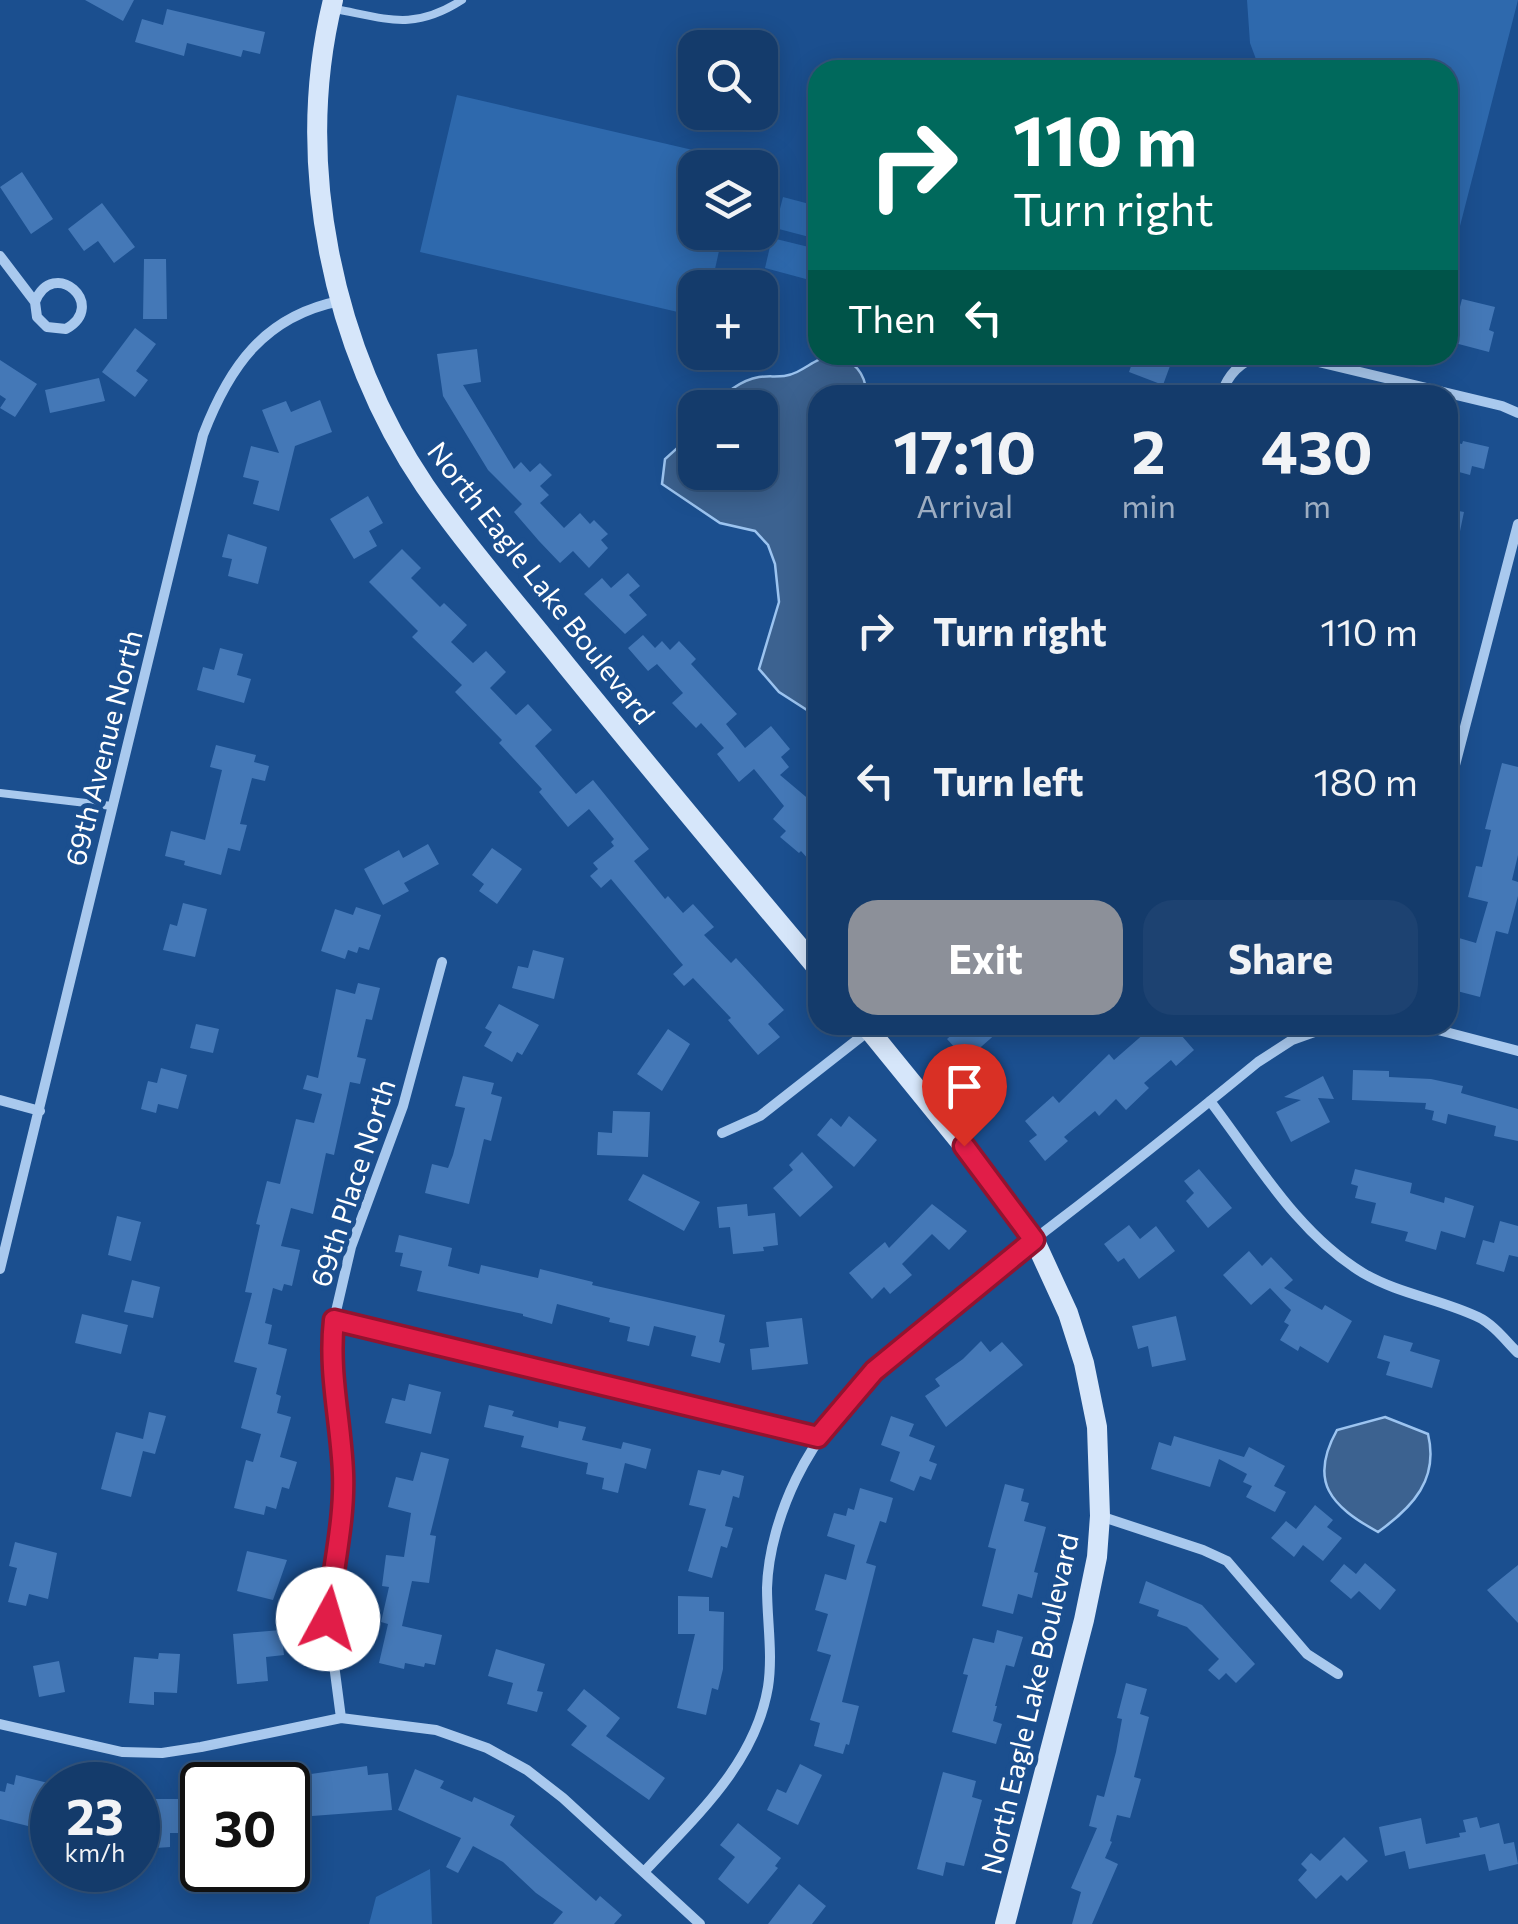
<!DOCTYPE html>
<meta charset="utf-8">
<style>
body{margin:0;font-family:Commissioner,sans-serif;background:#1d4271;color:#f1f3f6;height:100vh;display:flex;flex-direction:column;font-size:38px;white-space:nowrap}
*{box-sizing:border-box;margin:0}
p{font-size:32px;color:#9dadc1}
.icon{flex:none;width:55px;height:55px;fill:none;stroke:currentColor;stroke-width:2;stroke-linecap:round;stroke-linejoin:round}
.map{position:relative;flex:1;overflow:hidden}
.details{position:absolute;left:808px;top:385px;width:650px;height:650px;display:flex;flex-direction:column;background:#143b6b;border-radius:30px;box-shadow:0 5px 25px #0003,0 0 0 2px #33557e}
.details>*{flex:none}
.guide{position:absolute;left:808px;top:60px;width:650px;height:305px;border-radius:30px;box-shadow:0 5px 25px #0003,0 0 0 2px #33557e;background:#00695c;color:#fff;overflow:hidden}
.fabs{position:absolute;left:678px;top:30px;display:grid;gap:20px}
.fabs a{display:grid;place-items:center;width:100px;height:100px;border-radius:20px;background:#143b6b;box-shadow:0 5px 25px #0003,0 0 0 2px #33557e;font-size:50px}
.speed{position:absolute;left:30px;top:1762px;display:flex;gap:20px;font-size:50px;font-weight:700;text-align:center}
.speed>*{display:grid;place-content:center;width:130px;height:130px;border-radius:50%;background:#143b6b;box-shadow:0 5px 25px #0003,0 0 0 2px #33557e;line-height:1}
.speed small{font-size:25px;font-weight:400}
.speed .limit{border:5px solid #111;border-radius:15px;background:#fff;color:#111}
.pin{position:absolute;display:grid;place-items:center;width:85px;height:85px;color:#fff;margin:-102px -42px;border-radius:50% 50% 50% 0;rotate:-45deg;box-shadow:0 0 10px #0007}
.pin .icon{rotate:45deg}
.me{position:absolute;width:110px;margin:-55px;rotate:6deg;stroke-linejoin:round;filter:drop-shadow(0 0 8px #0008)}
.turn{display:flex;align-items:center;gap:35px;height:210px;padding:0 40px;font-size:45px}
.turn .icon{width:130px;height:130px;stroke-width:2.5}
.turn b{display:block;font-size:70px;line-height:85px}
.then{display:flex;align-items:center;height:95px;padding:0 40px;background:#0003;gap:20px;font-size:38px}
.eta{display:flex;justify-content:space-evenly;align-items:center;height:170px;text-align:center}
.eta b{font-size:60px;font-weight:700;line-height:70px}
.action{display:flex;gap:20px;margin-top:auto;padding:20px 40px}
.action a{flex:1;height:115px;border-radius:30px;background:#8c9099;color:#fff;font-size:40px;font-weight:700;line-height:115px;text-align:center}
.action a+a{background:#1d4271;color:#f1f3f6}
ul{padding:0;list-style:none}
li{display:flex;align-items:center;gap:30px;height:150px;padding:0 40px}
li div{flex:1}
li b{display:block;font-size:38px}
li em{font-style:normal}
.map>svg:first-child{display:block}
</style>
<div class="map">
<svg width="1518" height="1924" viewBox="0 0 1518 1924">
<rect width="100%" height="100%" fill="#1b4f8f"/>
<path fill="#2e69ad" d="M1247 0H1518L1460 226 1448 222V70H1260L1250 43Z
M457 95 740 161 739 167 695 168V232L723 233 711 287 695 288V316L420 252Z
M783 197 817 206V239L775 228Z
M772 238 817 249V282L765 268Z
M430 1869 432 1924H369L376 1897Z"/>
<path fill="#3c6290" stroke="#9cc4f0" stroke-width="2.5" d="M833 356C855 361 865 372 867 395H818V703L807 710 779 692 759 669 779 602 775 564 768 545 755 531 720 523 662 484 665 459 695 432V472H760V408L713 407C723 394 741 380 759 377 772 375 783 379 797 372 811 365 817 358 833 356Z
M1385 1417 1428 1434C1439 1479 1413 1507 1378 1532 1331 1506 1308 1482 1337 1430Z"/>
<path fill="#4478b7" d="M85 0H134L123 21Z
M167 9 265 32 260 54 243 50 241 57 187 43 184 56 135 42 142 19 163 25Z
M22 172 53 219 31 234 0 187Z
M102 203 135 247 114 263 98 241 84 251 68 229Z
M144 259H166L167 319H143Z
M1462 299 1495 307 1489 330 1494 332 1489 352 1451 342Z
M135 328 156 344 136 371 148 380 135 397 102 372Z
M477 349 481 382 463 385 514 469 521 462 530 472 540 463 552 475 540 486 549 495 540 503 564 528 580 513 590 524 594 520 608 534 601 540 608 548 589 568 573 551 560 563 539 541 514 512 522 504 488 470 443 396 437 354Z
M1135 355H1174L1163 385 1129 372Z
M0 360 37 384 15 417 0 408 6 399 0 395Z
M99 378 105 401 50 413 45 390Z
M320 400 332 432 295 446 279 511 253 504 259 481 243 477 251 446 279 453 262 410 286 401 291 412Z
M1448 441 1462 444 1463 441 1489 447 1484 469 1472 466 1470 475 1448 469Z
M368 496 383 523 369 531 377 546 354 559 330 519Z
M1448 509 1464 512 1454 560 1448 559Z
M228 534 267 547 258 584 228 576 232 559 222 557Z
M402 549 421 568 411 578 440 607 444 603 467 625 451 642 473 663 486 651 506 672 490 688 516 715 528 704 552 730 535 746 576 794 593 780 649 849 634 861 665 899 668 896 683 913 693 904 714 927 704 935 731 963 736 958 784 1010 768 1024 780 1037 758 1055 728 1020 731 1018 693 978 684 986 673 974 683 965 611 879 601 888 590 876 598 869 593 863 614 846 611 842 614 839 589 809 568 827 539 792 542 789 499 743 502 740 455 692 462 685 412 637 418 631 369 582Z
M628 573 640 586 629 595 647 615 625 634 584 594 602 578 611 588Z
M643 635 655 648 662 641 670 650 679 641 696 659 691 664 737 714 726 724 745 748 771 726 790 749 781 757 789 767 780 775 818 807V870L801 851 799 853 780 837 786 831 773 819 784 806 754 769 739 782 717 754 724 748 701 723 696 728 672 703 683 693 657 664 648 671 628 648Z
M220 648 243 654 237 675 251 679 244 703 197 690 203 667 214 670Z
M216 745 256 755 254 762 269 766 265 781 252 778 240 824 247 825 240 851 228 848 221 875 184 865 185 861 165 856 171 831 205 840 222 770 210 767Z
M1502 763 1518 767V855L1512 880 1518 882V896L1508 934 1496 931 1480 997 1453 990 1460 961 1454 959 1459 938 1476 943 1488 902 1468 897 1476 866 1482 867 1491 830 1485 829Z
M428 844 439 864 404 883 409 891 383 905 364 869 399 850 403 858Z
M492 848 522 869 497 904 479 891 484 884 472 875Z
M183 903 207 909 195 957 163 950 170 924 177 926Z
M356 907 381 915 369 950 359 947 357 953 348 950 345 959 321 951 335 909 353 915Z
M533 950 564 958 554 999 512 988 518 966 528 968Z
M358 983 380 988 372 1020 366 1019 357 1057 366 1059 360 1084 350 1082 334 1155 326 1153 313 1214 291 1208 281 1246 300 1250 292 1286 284 1284 282 1291 273 1288 265 1323 272 1325 268 1344 287 1349 276 1394 281 1396 277 1413 291 1417 280 1457 297 1462 289 1489 282 1487 276 1509 266 1506 264 1515 234 1508 246 1460 253 1462 261 1434 241 1428 257 1368 234 1362 252 1293 245 1292 260 1225 256 1224 267 1181 280 1184 296 1119 314 1123 322 1094 303 1089 307 1075 318 1078 336 989 355 994Z
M499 1004 539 1025 522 1055 517 1052 512 1062 484 1046 492 1032 485 1028Z
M196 1024 219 1029 213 1053 190 1048Z
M963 1025H1006L966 1060 947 1039Z
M1154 1025H1163L1170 1033 1175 1028 1194 1050 1176 1066 1171 1060 1144 1083 1149 1088 1126 1110 1116 1099 1099 1116 1095 1111 1064 1137 1068 1141 1045 1161 1029 1141 1037 1135 1025 1121 1053 1096 1059 1103 1109 1054 1114 1060Z
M668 1029 690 1044 662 1091 637 1074Z
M161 1068 187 1075 178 1109 158 1104 156 1113 141 1109 148 1081 157 1083Z
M1353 1070 1389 1071V1077L1431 1079 1463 1086 1461 1093 1518 1109V1141L1494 1136 1496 1126 1448 1114 1446 1124 1432 1120 1434 1111 1425 1109 1426 1103 1352 1100Z
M463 1076 494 1083 491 1094 502 1097 491 1141 484 1139 469 1204 425 1193 432 1164 448 1168 453 1155 465 1108 455 1106Z
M1323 1076 1334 1099 1318 1098 1330 1122 1291 1142 1276 1112 1301 1100 1284 1097Z
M613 1111 650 1112 648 1157 597 1155 598 1132 612 1133Z
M849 1116 877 1140 854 1167 817 1135 831 1118 841 1127Z
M802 1152 833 1187 800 1217 773 1188 793 1170 789 1165Z
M1199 1169 1232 1208 1208 1228 1186 1201 1194 1193 1184 1181Z
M1355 1169 1412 1183 1410 1193 1444 1203 1445 1197 1474 1206 1465 1238 1441 1231 1436 1250 1405 1241 1408 1232 1371 1223 1376 1203 1355 1198 1358 1186 1351 1184Z
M643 1174 700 1202 684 1231 628 1200Z
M747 1204 748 1216 775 1213 778 1245 763 1247 764 1251 733 1254 730 1227 719 1228 717 1207Z
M932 1204 967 1231 949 1250 932 1234 902 1264 912 1275 890 1294 884 1287 872 1299 849 1273 885 1242 889 1248Z
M117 1216 141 1222 131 1261 108 1255Z
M1500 1221 1518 1226V1257L1509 1255 1504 1272 1476 1264 1483 1240 1494 1243Z
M1129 1225 1140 1239 1156 1226 1175 1251 1139 1279 1124 1258 1118 1262 1104 1244Z
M399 1235 452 1248 448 1266 479 1274 481 1265 538 1278 540 1269 593 1282 592 1285 725 1315 719 1342 725 1344 720 1363 691 1356 696 1336 654 1326 649 1346 627 1341 630 1327 609 1322 610 1318 557 1304 552 1324 523 1316V1314L417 1291 422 1271 400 1266 403 1253 395 1252Z
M1249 1251 1262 1266 1271 1257 1293 1280 1284 1288 1322 1310 1325 1305 1352 1321 1328 1363 1300 1346 1298 1351 1280 1340 1289 1325 1284 1322 1291 1310 1270 1288 1251 1305 1223 1275Z
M132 1280 160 1287 153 1318 124 1312Z
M82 1314 128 1325 121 1354 75 1343Z
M1176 1316 1186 1360 1152 1367 1148 1346 1138 1349 1132 1326Z
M802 1318 808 1364 752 1370 750 1349 769 1347 766 1322Z
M1384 1335 1413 1343 1410 1351 1440 1360 1432 1388 1386 1375 1390 1362 1377 1358Z
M981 1341 990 1352 1002 1342 1023 1365 946 1427 925 1396 940 1386 935 1379 963 1359Z
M409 1384 441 1392 431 1434 385 1423 392 1398 405 1401Z
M489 1405 514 1411 512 1416 558 1428 559 1421 586 1427 582 1440 621 1449 623 1442 651 1449 646 1469 625 1463 618 1493 602 1489 604 1478 586 1474 588 1463 521 1447 524 1436 484 1427Z
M149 1412 166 1416 155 1454 143 1451 131 1497 101 1489 116 1432 143 1439Z
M891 1416 914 1424 909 1436 935 1446 929 1461 937 1464 931 1480 920 1476 914 1491 890 1481 900 1452 881 1445Z
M1174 1436 1244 1457 1249 1447 1285 1466 1274 1486 1286 1492 1275 1512 1246 1497 1252 1486 1243 1482 1247 1474 1219 1459 1210 1487 1151 1469 1159 1442 1171 1446Z
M421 1452 449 1459 430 1535 436 1536 429 1583 412 1581 402 1626 442 1635 435 1665 425 1663 424 1667 405 1663 404 1669 379 1663 388 1624 381 1622 389 1587 382 1586 386 1555 404 1557 411 1513 388 1507 396 1477 413 1481Z
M698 1470 720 1475 722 1470 744 1476 739 1498 733 1496 725 1526 733 1528 727 1548 721 1546 712 1578 688 1571 706 1509 689 1505Z
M1005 1484 1024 1489 1021 1501 1029 1503 1024 1521 1046 1527 1034 1572 1038 1573 1032 1598 1018 1594 1013 1614 982 1606 996 1549 988 1547Z
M860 1488 893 1498 886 1523 880 1521 866 1563 876 1566 842 1702 859 1706 849 1745 846 1744 843 1754 814 1746 820 1723 810 1720 831 1655 817 1651 828 1614 815 1610 825 1574 846 1580 855 1545 827 1536 834 1513 846 1516 848 1508 854 1510Z
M1315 1505 1333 1520 1327 1527 1342 1538 1323 1561 1303 1545 1294 1557 1271 1538 1286 1521 1296 1529Z
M15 1542 57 1553 48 1599 29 1594 26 1606 8 1602 17 1568 9 1566Z
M247 1551 287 1560 273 1600 237 1591Z
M1365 1563 1396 1590 1380 1610 1359 1591 1351 1599 1330 1581 1344 1564 1356 1574Z
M1518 1565V1623L1487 1590Z
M1146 1581 1202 1605 1255 1664 1236 1683 1226 1673 1219 1680 1208 1670 1219 1659 1187 1627 1157 1616 1159 1610 1139 1603Z
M678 1596 709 1597V1611L724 1612 723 1669 718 1690 712 1688 706 1715 677 1708 695 1634H678Z
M281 1630 284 1655 266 1657 268 1681 237 1684 233 1634Z
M997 1630 1023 1637 1014 1667 1006 1665 995 1706H997L993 1721 1002 1724 996 1744 952 1732 968 1675 963 1674 973 1638 994 1643Z
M496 1649 545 1664 537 1691 543 1692 537 1712 507 1704 513 1683 488 1676Z
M159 1653 180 1654 177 1693 154 1692V1705L129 1703 134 1657 158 1659Z
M59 1661 65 1692 39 1697 33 1666Z
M1126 1683 1147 1689 1140 1714 1149 1717 1134 1777 1141 1779 1130 1818 1117 1815 1110 1841 1112 1842 1105 1858 1118 1864 1092 1924H1072L1081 1892 1071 1888 1097 1828 1089 1826 1097 1795 1104 1797 1116 1752 1122 1719 1117 1718Z
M584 1689 620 1718 606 1736 665 1778 649 1800 571 1745 587 1726 567 1710Z
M800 1764 822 1775 798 1825 767 1810 777 1789 786 1793Z
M367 1766 368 1775 388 1773 392 1810 312 1816 311 1812 288 1814V1783L298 1781 297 1776Z
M415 1769 444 1781 440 1788 472 1802 474 1797 515 1816 510 1825 596 1901 600 1896 622 1915 614 1924H553L563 1912 536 1893 503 1862 473 1846 458 1873 446 1867 461 1838 398 1810Z
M943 1772 976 1781 972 1797 982 1800 964 1866 946 1862 943 1876 917 1869Z
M16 1775 52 1784V1832L0 1819V1791L5 1792 7 1783 14 1785Z
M138 1799H188L189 1833H170V1847L156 1848V1837H139Z
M1477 1817 1480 1828 1499 1823 1504 1844 1514 1842 1518 1864 1489 1871 1485 1854 1409 1869 1405 1851 1385 1856 1379 1827 1421 1818 1426 1844 1460 1837 1459 1833 1466 1832 1463 1820Z
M738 1823 781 1858 775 1866 778 1868 748 1904 718 1879 735 1857 720 1845Z
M1344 1837 1368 1861 1347 1881 1341 1875 1316 1899 1298 1880 1307 1870 1301 1864 1311 1853 1320 1861Z
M799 1884 826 1906 812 1924H768Z"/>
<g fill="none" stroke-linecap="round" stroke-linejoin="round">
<path stroke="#a9c9ee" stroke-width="8" d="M335 9C388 19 414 31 462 0
M0 793 112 806"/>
<path stroke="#a9c9ee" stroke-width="10" d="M0 256 35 302 37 317 47 327 66 329C109 305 53 256 35 302
M1289 355 1502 406 1518 413
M1221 395C1228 374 1240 362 1261 355
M1448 792 1518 524
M1419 1025 1518 1051
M0 1100 40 1111
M1210 1101C1256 1161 1297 1233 1363 1273 1399 1294 1440 1299 1478 1317 1493 1324 1506 1341 1518 1353
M722 1133 760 1116 871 1029
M0 1269 203 435C229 367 264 316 340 301
M334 1320 818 1437
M1100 1516 1203 1550 1227 1561 1307 1654 1338 1674
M341 1718 328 1619 340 1533 343 1474 332 1379 334 1320 351 1247 403 1106 442 962
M0 1724 122 1752 162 1753 201 1747 341 1718 436 1730 487 1748 527 1770 563 1798 700 1924
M644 1872C695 1817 755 1764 768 1687 773 1654 767 1621 767 1588 768 1552 780 1512 796 1479 848 1372 964 1294 1057 1222 1125 1170 1192 1116 1258 1062L1292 1040 1334 1025"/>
<path stroke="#d6e6fa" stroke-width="20" d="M333 0C293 162 332 349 425 486 468 548 519 606 566 665 649 767 733 868 818 969
M865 1025 987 1175 1034 1239 1068 1313 1084 1363 1097 1427 1100 1516 1097 1557 1084 1620 1005 1924"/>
</g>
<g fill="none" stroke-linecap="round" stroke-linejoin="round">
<g stroke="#92132f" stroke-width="25">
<path id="route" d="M328 1619C332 1571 345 1522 343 1473 341 1421 328 1373 334 1320L818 1437 874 1371 1034 1240 964 1146"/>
</g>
<use href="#route" stroke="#e11d48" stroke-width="18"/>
</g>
<g text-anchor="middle" stroke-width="10" stroke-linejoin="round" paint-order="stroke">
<g font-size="28" fill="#fff" stroke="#1b4f8f">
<text transform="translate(541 583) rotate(52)" y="10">North Eagle Lake Boulevard</text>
<text transform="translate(104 748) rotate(-76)" y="10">69th Avenue North</text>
<text transform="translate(353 1183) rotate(-72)" y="10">69th Place North</text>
<text transform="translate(1030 1704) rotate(-77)" y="10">North Eagle Lake Boulevard</text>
</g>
</g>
</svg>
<div class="fabs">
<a><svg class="icon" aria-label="search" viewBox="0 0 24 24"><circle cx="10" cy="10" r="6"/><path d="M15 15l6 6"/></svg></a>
<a><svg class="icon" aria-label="layers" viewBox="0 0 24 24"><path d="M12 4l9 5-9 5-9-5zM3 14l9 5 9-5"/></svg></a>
<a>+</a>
<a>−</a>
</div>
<div class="speed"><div>23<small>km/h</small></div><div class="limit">30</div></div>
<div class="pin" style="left:964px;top:1146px;background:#d93025"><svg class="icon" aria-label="arrive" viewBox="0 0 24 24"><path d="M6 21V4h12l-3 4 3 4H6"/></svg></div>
<svg class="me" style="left:328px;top:1619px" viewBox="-20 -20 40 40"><circle r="19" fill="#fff"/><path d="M0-13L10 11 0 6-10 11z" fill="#e11d48"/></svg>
<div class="guide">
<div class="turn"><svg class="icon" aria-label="right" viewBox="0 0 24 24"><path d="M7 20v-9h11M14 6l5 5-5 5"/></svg><div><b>110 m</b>Turn right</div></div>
<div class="then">Then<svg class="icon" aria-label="left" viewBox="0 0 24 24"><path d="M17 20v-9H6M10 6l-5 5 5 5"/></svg></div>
</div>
<section class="details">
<div class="eta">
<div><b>17:10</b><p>Arrival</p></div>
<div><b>2</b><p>min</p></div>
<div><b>430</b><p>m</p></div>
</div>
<ul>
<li><svg class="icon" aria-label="right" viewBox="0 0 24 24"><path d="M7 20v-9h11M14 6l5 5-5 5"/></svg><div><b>Turn right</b></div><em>110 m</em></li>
<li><svg class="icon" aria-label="left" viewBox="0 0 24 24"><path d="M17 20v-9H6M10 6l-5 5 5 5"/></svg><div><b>Turn left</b></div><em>180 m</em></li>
</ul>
<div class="action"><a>Exit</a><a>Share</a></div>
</section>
</div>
